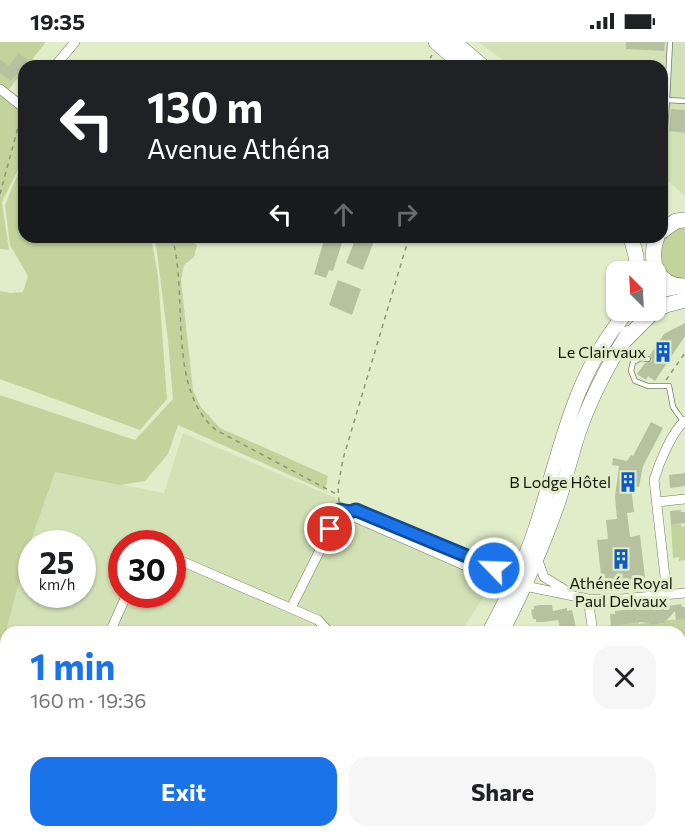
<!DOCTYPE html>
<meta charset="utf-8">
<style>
body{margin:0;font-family:Commissioner,sans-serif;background:#f6f6f6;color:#202124;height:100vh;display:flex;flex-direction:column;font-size:22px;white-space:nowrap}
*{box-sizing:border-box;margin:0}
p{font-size:20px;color:#757577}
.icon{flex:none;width:33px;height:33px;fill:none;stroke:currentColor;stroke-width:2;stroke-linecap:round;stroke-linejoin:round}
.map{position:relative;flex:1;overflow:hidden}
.details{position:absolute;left:0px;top:584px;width:686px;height:212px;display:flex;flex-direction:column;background:#fff;border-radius:18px 18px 0 0;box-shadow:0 2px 4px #0004}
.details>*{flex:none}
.top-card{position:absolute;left:18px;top:18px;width:650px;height:183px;border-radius:18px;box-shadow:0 2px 4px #0004;background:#202124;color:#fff;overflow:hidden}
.needle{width:39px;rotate:336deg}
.buttons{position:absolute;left:606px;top:219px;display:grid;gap:12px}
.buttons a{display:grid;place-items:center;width:60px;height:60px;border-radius:12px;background:#fff;box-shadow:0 2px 4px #0004;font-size:30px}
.speed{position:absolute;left:18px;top:488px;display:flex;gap:12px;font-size:30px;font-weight:700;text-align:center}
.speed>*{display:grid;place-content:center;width:78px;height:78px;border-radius:50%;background:#fff;box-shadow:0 2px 4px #0004;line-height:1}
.speed small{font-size:15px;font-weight:400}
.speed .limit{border:9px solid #d22;background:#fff;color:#111}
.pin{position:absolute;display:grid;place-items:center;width:51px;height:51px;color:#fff;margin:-26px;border:3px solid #fff;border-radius:50%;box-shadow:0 2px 6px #0007}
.me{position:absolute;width:66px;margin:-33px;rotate:294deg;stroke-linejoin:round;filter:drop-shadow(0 0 4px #0008)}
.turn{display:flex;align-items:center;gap:21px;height:126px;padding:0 30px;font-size:27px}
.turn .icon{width:78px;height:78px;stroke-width:2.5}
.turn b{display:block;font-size:42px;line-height:51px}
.lanes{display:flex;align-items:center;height:57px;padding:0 30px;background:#0003;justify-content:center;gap:30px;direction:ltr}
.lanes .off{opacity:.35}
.round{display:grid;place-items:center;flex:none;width:63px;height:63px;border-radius:18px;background:#f6f6f6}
.head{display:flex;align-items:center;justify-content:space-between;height:102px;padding:0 30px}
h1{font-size:36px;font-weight:700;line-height:45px;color:#1a73e8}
.cta{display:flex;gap:12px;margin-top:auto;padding:12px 30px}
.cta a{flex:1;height:69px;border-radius:18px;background:#1a73e8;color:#fff;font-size:24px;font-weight:700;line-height:69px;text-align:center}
.cta a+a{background:#f6f6f6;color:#202124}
.status{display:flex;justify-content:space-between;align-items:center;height:42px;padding:0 30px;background:#fff;direction:ltr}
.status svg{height:16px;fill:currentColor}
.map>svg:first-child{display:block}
</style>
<div class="status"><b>19:35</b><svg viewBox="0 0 49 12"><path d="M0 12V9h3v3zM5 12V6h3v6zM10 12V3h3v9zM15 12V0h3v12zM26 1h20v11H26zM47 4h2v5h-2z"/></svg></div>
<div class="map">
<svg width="685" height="794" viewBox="0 0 685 794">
<rect width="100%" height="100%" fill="#e1edc9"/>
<path fill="#d3e2b6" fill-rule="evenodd" d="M478 0H685V154L662 134V24H511Z
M183 391 331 454 480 530 489 547 461 589 6 590V789H311L307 794H0V428L6 420 164 451ZM32 501H82V552H32ZM122 501H172V552H122Z"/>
<path fill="#c2d49c" d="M0 0H46L27 24H24V28L9 47 24 59V63L0 44Z
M0 49 24 68V107L18 128 2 160 9 208 0 207Z
M24 116V195H151L158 234 167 357 140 388 0 337V249L10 251 23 250 28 234 10 203 5 163Z
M685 183V239L673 236 660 224 658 205 667 189Z
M155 195H183L197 203 194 215 184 223 181 238 193 348 200 364 220 386 328 434 325 449 178 383 168 412 145 439 120 443 55 430 30 501 0 610V353L135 398 173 357 168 298Z
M680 482 683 486 685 482V518L679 519V515L673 516 671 483Z
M685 575V638H680V590L607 589 606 584 639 579V582L645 581V579H660V582L668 578 683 577Z"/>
<path fill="#b6c29f" d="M626 0H665L664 9 626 7Z
M19 11 28 18 11 39 0 31V17L9 24Z
M671 67 685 68V91L669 89Z
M325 195H344L333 229 329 228 326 236 314 232Z
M356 195H363L374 199 363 228 346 221Z
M338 238 361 247 352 273 329 263Z
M685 281V294L655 339 648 334 646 338 637 332 645 321 652 319 650 313 664 292Z
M651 380 663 386 643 424 639 445 631 444 634 470 627 471 630 495 640 493 645 536 602 541 597 498 608 497 606 478 617 477 615 455 619 424 612 423 613 416 627 419 631 413 633 414Z
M685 431V444L670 446 669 433Z
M681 468V470H685V481L671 483 670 469Z
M681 562 682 565H685V576L683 577 676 578 675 569 664 581 649 583V581L639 580 611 584 610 572H615V569L640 566V568L648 567Z
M541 563H552L553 569 567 566V569L572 568 577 590H561L558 578 544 580H536V577H533L531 568 534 567V564Z"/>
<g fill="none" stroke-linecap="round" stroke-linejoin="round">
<g stroke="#727d5c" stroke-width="6">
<path id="lane" d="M670 0 667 58 685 59
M665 86 667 58
M648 317 641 316 633 320 631 329 635 339 648 344H669L673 365 683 379"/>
</g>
<g stroke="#727d5c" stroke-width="10">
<path id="street" d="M55 24 75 0
M0 47 24 66
M657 460 685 457
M349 470 354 475 468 525C483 522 503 526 516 534
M172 515 318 578 329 590
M537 516 544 535 570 551
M525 544 588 557 611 558 685 551
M667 552 654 438C659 421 672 389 685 379
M588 557 593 590
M291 566 340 468 349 470 356 468 469 515 478 523
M110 590 127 552
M680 685 685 740
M531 789V794
M573 789 574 794
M49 794V789
M168 794 172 789
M409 794 413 789"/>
</g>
<g stroke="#727d5c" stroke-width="15">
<path id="secondary" d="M656 255 663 248 678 245
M489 590C507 557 524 521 536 485 561 409 571 337 625 272
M502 590C523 549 542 507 557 464 565 441 570 417 578 393 590 357 608 323 628 291
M326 794 331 789
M348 794 352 789"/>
</g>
<g stroke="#727d5c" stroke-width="16">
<path id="primary" d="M436 0 464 24
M454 0 482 24
M662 189 676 179 685 178
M631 195 636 214 637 230
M657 195C648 218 657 245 685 244
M656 268 666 263 685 258
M618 281 624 268
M623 300 655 268"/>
</g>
<path stroke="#8c957b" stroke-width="1.5" stroke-dasharray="4.5 4.5" stroke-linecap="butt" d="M426 24 432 13
M0 152 21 74
M172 195C189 253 166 347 216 388L338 453
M666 338 685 311
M339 460 338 445 343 417 409 195
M484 533 493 545 494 555
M680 610 685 607
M680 631 685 630
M680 784 685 785
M478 794 482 789
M625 794V789"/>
<use href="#lane" stroke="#fff" stroke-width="4.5"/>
<use href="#street" stroke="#fff" stroke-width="9"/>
<use href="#secondary" stroke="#fff" stroke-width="14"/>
<use href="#primary" stroke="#fff" stroke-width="15"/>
</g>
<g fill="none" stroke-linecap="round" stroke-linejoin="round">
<g stroke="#114b97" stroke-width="15">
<path id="route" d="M330 487 340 468 349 470 356 468 469 515 478 523 494 526"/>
</g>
<use href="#route" stroke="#1a73e8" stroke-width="10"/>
</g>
<defs>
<g id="building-bare" transform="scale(1.62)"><path d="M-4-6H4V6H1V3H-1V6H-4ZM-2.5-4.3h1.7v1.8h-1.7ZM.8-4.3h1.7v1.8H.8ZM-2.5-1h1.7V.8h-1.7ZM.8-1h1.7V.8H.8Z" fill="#0e5ac4" stroke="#e1edc9" stroke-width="2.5" paint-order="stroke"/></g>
</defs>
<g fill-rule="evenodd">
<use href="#building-bare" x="663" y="310"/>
<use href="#building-bare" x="628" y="440"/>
<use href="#building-bare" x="621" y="517"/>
</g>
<g text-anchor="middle" stroke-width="6" stroke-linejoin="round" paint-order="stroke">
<g font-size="16" fill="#14180c" stroke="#e1edc9" text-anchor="end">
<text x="646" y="316">Le Clairvaux</text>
<text x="611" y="446">B Lodge Hôtel</text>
<text x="621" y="547" text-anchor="middle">Athénée Royal<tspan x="621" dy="18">Paul Delvaux</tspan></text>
</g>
</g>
</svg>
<div class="buttons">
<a><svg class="needle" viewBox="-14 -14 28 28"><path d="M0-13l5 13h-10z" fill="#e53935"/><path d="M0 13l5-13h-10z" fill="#757577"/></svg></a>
</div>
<div class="speed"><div>25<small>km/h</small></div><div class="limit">30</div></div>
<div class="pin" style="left:330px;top:487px;background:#d93025"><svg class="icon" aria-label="arrive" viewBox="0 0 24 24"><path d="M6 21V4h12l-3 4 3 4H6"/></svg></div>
<svg class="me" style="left:494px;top:526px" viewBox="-20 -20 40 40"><circle r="17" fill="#1a73e8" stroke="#fff" stroke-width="3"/><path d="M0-11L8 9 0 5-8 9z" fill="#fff"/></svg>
<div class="top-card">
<div class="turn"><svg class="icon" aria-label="left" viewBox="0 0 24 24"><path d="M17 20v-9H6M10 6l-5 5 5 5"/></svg><div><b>130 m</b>Avenue Athéna</div></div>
<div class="lanes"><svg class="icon" aria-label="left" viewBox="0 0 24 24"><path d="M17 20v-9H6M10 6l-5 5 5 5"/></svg><svg class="icon off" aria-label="ahead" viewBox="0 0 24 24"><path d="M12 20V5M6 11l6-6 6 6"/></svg><svg class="icon off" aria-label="right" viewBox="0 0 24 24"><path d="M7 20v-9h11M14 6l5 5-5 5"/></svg></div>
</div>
<section class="details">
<div class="head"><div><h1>1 min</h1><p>160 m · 19:36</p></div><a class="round"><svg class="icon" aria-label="close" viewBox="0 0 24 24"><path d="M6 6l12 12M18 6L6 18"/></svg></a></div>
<div class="cta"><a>Exit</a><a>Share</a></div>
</section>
</div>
